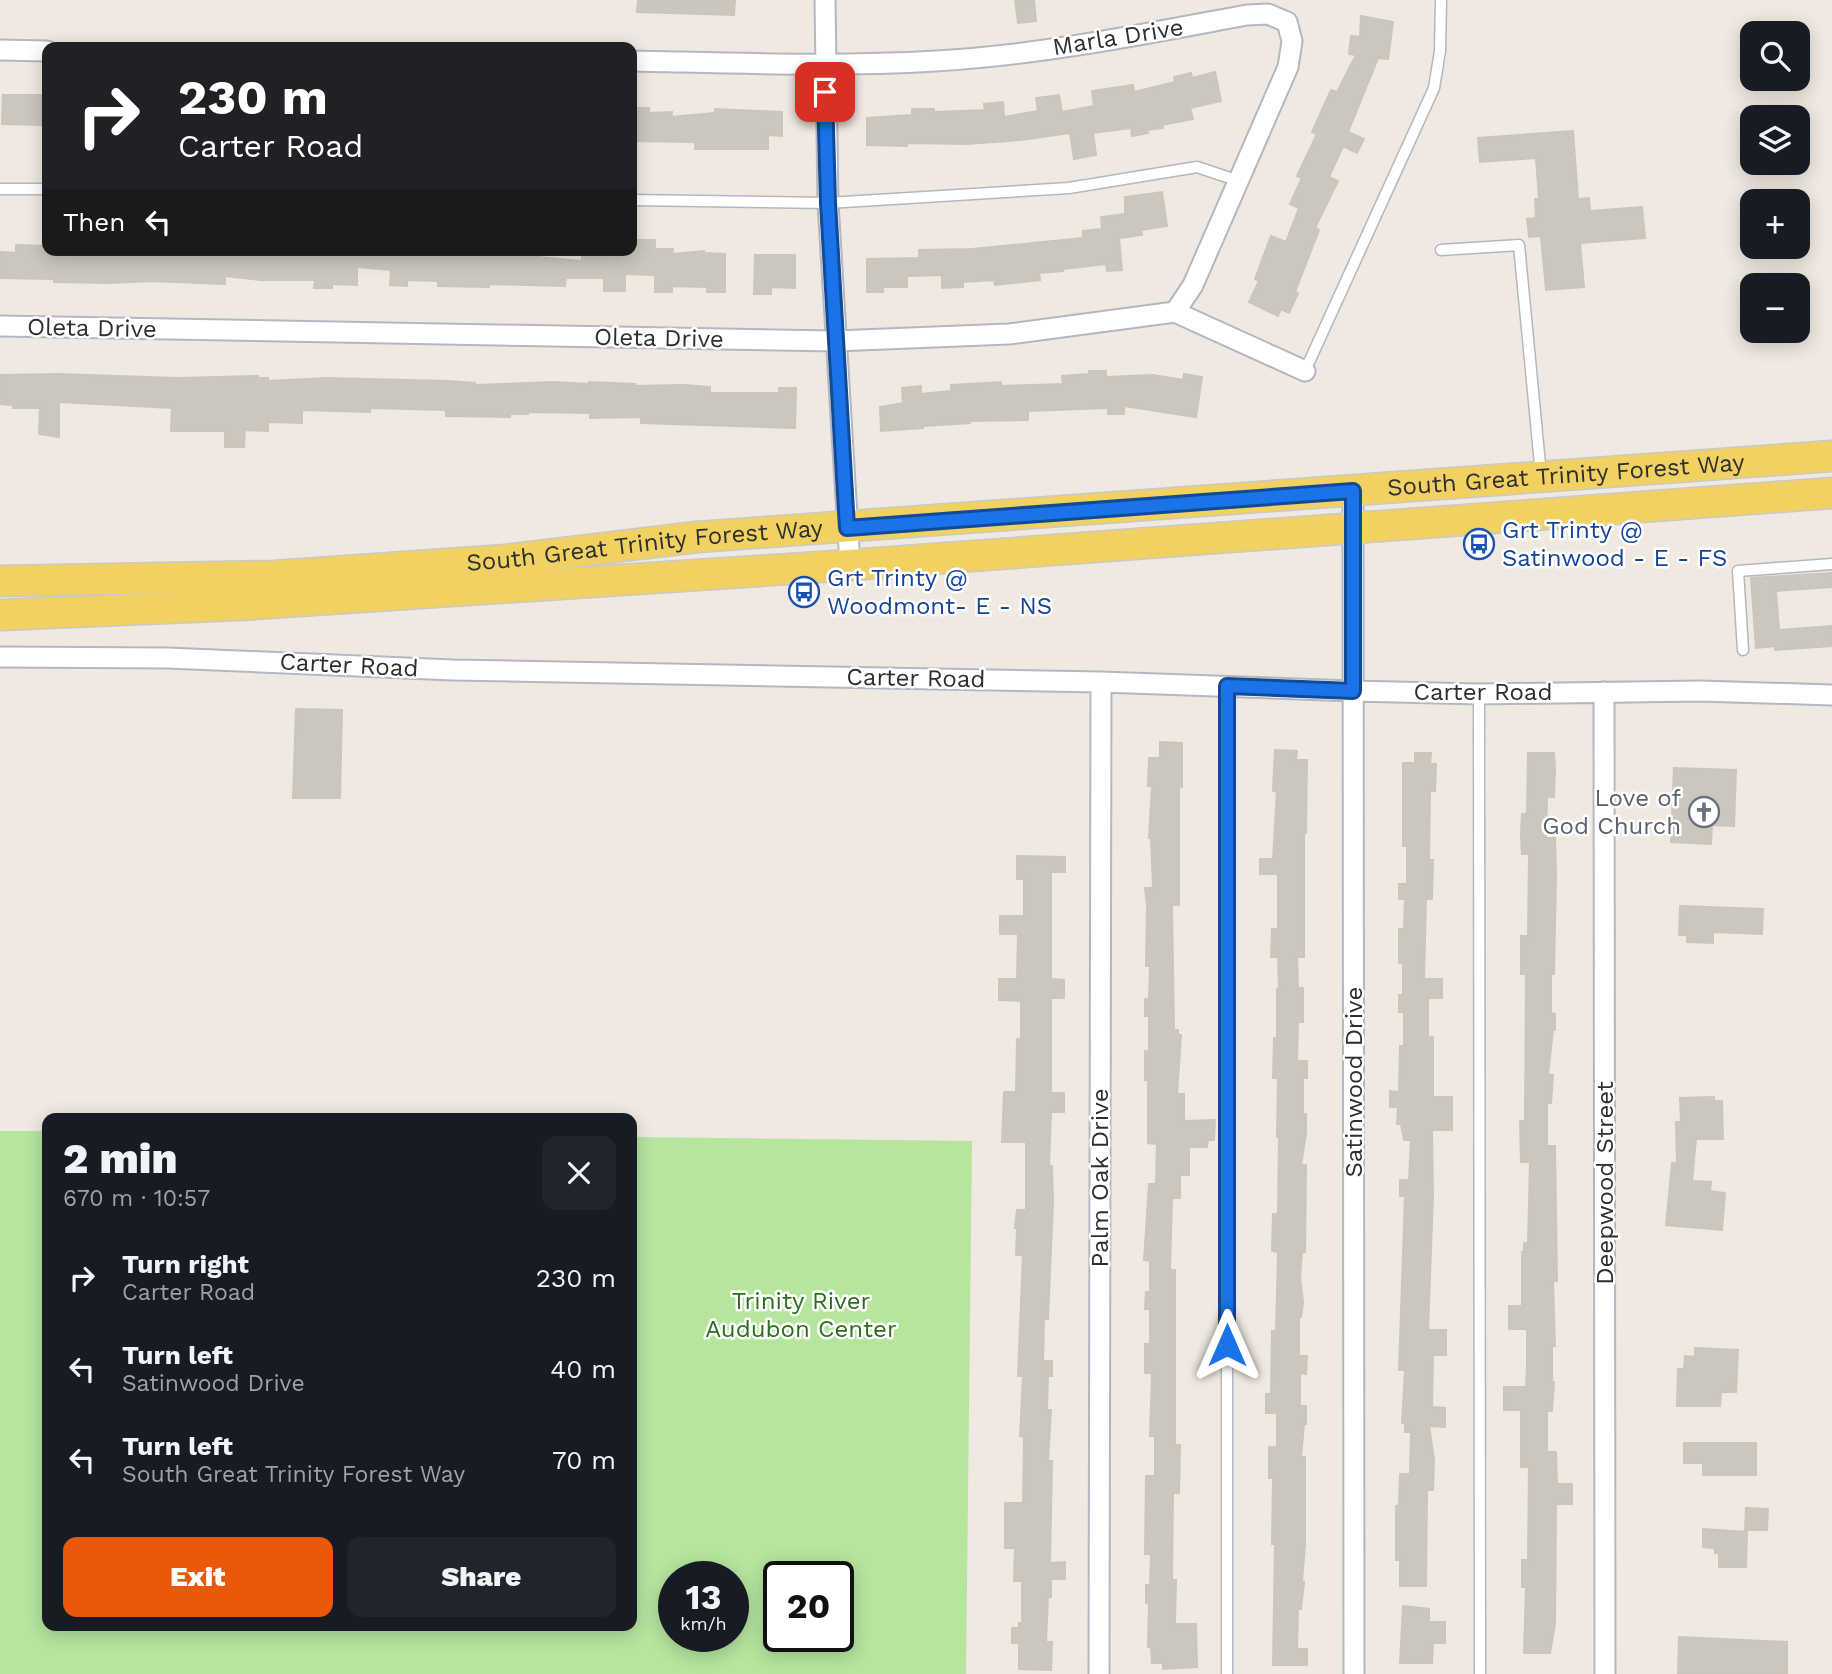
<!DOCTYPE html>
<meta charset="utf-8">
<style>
body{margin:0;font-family:"Work Sans",sans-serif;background:#20242c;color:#f1f3f6;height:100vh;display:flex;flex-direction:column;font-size:26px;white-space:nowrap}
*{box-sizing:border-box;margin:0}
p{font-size:23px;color:#9ea1a6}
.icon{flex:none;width:38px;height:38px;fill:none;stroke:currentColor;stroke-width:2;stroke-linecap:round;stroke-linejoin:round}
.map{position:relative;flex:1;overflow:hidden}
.sheet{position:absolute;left:42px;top:1113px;width:595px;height:518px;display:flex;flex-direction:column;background:#171b24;border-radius:14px;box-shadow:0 4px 18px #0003}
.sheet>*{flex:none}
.banner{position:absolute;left:42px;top:42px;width:595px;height:214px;border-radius:14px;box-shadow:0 4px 18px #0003;background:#202124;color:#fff;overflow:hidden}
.controls{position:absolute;left:1740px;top:21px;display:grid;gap:14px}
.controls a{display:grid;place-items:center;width:70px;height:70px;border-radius:14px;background:#171b24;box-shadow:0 4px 18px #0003;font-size:35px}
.speed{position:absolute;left:658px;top:1561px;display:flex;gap:14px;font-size:35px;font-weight:700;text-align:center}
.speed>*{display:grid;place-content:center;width:91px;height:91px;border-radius:50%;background:#171b24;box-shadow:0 4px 18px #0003;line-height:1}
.speed small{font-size:18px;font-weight:400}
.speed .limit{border:4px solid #111;border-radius:10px;background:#fff;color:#111}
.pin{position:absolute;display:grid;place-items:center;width:60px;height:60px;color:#fff;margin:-30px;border-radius:14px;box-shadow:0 4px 10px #0006}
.me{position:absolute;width:77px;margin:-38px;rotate:0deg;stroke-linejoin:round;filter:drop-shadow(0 0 5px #0008)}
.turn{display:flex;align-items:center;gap:24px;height:147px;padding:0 21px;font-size:32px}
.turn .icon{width:91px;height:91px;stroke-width:2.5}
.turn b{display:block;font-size:49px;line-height:60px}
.then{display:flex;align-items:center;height:66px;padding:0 21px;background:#0003;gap:14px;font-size:26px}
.round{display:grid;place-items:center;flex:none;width:74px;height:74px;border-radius:14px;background:#20242c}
.overview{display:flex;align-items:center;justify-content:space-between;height:119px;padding:0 21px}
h1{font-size:42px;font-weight:800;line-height:52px}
.primary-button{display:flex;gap:14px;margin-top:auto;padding:14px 21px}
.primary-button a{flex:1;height:80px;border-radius:14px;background:#ea580c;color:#fff;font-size:28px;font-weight:800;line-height:80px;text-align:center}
.primary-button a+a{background:#20242c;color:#f1f3f6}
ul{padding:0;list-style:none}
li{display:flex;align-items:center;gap:21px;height:91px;padding:0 21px}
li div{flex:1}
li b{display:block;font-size:26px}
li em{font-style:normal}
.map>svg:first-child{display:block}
</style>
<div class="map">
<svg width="1832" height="1674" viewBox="0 0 1832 1674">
<rect width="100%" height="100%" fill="#efe9e1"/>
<path fill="#b6e59e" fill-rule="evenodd" d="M0 1131H47V1626H632V1137L972 1141 966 1674H0ZM674 1577H733V1636H674ZM779 1577H838V1636H779Z"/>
<path fill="#cbc7bf" stroke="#cbc5ba" stroke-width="2" d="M638 0H735L734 15 637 12Z
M1015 0H1034L1036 21 1018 23Z
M1361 16 1393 22 1388 59 1378 58 1348 132 1364 139 1357 153 1343 146 1329 177 1338 181 1315 228 1319 230 1295 292 1298 293 1289 313 1281 309 1278 316 1249 302 1259 281 1255 279 1271 236 1286 242 1299 208 1290 204 1302 178 1297 176 1317 134 1312 132 1331 90 1337 92 1356 55 1349 54 1351 36 1360 37Z
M1215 72 1221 101 1190 108 1193 119 1162 125 1163 128 1147 130 1148 133 1132 136 1131 128 1093 133 1096 155 1074 159 1070 133 1021 140 967 144 907 143V146L867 145V118L912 115V109H934V112L985 110 984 104 1003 102 1004 117 1038 111 1036 98 1059 95 1062 112 1094 106 1092 91 1133 85 1134 92 1175 82 1174 77 1191 73 1192 78Z
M3 95H45L44 125 2 124Z
M632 108H649V113L672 112 671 117 715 113V109L782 112V136L768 135V149H695V142L632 141Z
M1573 131 1578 199 1589 198 1590 211 1642 207 1645 238 1580 243 1584 287 1546 290 1541 236 1529 237 1527 219 1536 218 1535 199H1539L1536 158 1480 162 1478 138Z
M1162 192 1167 226 1141 230 1142 235 1119 238 1122 270 1107 271 1106 264 1063 269V271L1039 273 1040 280 995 285 994 280 963 282V287L942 288V275L907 276V287H883V292H867V259L919 258V250L972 249 1083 238V231L1102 229 1101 217 1125 214V197Z
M637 240H655V249H673L672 254 704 251V253L725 254V292H707V287L672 286V292H655V275L625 274V291H604V278H566L565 286 489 284V287L438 286V281L407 280V286L390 285 391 270 357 267V285L332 284V288H314L315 280H261L225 276V284L150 281 111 283 54 282V279L1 278V252L16 253V245L45 246V251L105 253V250H251V254L283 252V254L315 253V250H515V255L582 261V251L632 250 637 249Z
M755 255H795V288L771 287V294H754Z
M1089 371H1106V377L1153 375 1183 380 1184 374 1202 377 1196 417 1124 406V414H1108V408L1028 411V420L970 421V423L923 426V428L881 431 880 407 903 403 902 388 921 386V394L951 391V385L1001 382V386L1063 384 1062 376 1089 374Z
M58 374 178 378 258 376V378H268V381L326 378 448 381 475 383V385L553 382 589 384V382L635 384 634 386 683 385 710 387V393H779V388H796L795 428 641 423V417L590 418V413L528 412V414H510V417L446 416V410L370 408V412L302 410V423L268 422V431L245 430 244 447H225V431H171L172 408 59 402V437L39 434 40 408H13V405L0 404V375Z
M1832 573V587L1776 591 1779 630 1832 626V646L1775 650V646L1756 648 1751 578Z
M296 709 342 710 340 798H293Z
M1160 742 1182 743V787H1179V905H1172L1174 1030H1178V1035H1181L1177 1094H1184V1121L1215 1120 1214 1140H1208L1207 1147H1189V1175H1180V1198H1172L1170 1270H1175V1445H1180L1179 1493H1173L1172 1580H1176L1175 1624H1196L1197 1667 1163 1669V1663H1152L1151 1647H1148L1149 1603H1146V1585H1150L1151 1554H1145L1146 1476H1155V1436H1150L1152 1373H1145V1344H1150V1309H1145L1146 1292H1150V1261L1144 1260 1149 1184H1156L1157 1144 1148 1143V1080H1145V1051H1149V1016H1145V999H1149L1150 966H1146L1147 905 1145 888H1153L1151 838H1149L1152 786H1148L1149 758H1160Z
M1275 750 1297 751 1296 760H1307L1306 833H1304V957H1297L1298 988H1303V1022H1298L1297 1061H1307V1078H1303V1114H1306V1134L1301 1165H1306L1305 1252H1302L1300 1277 1303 1302 1301 1317H1299V1356H1307L1306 1374 1300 1373V1406H1306V1424H1304L1301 1457H1305V1545L1302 1582H1304L1301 1609H1298L1297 1649H1307V1665H1273L1275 1544H1272L1273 1478H1269V1447H1277V1413H1266V1394H1271L1272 1331H1276L1278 1252 1272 1251 1273 1214H1278L1279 1137H1277L1278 1078H1273L1274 1038H1277V989H1279L1278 957H1271L1272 929H1278V874H1260V859H1273L1277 791H1273Z
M1415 753H1431L1430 764H1436L1435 791H1430L1429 860H1433L1432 899H1426L1424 979H1442V998H1428V1037H1433V1097H1452V1130H1432L1433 1196 1428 1330H1446V1355H1433L1432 1407 1445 1408V1427L1429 1426 1434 1459 1433 1490H1427L1426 1586H1400V1560H1396V1506H1399L1400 1474H1410L1411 1432H1405V1423H1402L1405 1370H1399L1405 1196H1400V1180H1409L1411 1140H1404L1401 1124H1397L1398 1107H1390V1091L1399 1092 1400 1046H1404V1012H1399V995H1403V963H1399V929H1404L1405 899H1399V884H1407V846H1403V763H1415Z
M1528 753H1554L1555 769 1554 797H1547L1546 838H1555L1556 875 1554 974H1551V1013L1555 1014V1030H1553L1548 1075H1553L1551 1103H1547V1146H1555L1557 1281H1553L1555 1346H1552V1382H1554L1552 1411H1547V1452H1556L1557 1484H1572V1504H1556L1555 1624 1550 1653H1524L1526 1587H1522V1560H1528L1529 1467H1521V1410H1504V1387H1526L1527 1366V1329H1509V1306H1522V1252H1524V1243H1528L1530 1162H1521L1520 1121H1525L1526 974H1521V936H1528L1529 854H1522L1521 833 1522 814H1527Z
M1674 768 1736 770 1734 826 1712 825 1711 844 1671 842Z
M1017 856 1065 857V872H1051V979L1064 980V998H1051V1093H1064V1112H1051L1049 1166H1052L1053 1201 1048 1319H1044L1043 1361H1052V1376H1048L1047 1410H1051L1048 1461H1052L1050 1563 1065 1562V1579H1051V1597H1048L1046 1642H1052L1051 1670 1019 1669V1643H1012V1628H1019V1623H1022V1581H1014L1015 1548H1005V1503H1023L1024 1437 1020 1436 1023 1376H1018L1023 1255H1016L1017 1228H1015L1017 1210H1026V1142H1002L1004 1092H1016L1017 1039H1021V1001L999 1000V979H1017L1018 934H1000V916H1024V879H1017Z
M1680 906 1763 909 1762 934 1713 932V943L1687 942V935H1679Z
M1714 1097V1101H1722L1723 1139H1696L1692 1181 1711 1182 1710 1191 1725 1193 1722 1230 1666 1225 1672 1163H1677L1676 1122H1681L1680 1098Z
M1695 1348 1738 1350 1736 1392H1721L1720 1406H1677L1678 1369H1684L1685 1356 1695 1357Z
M1684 1443H1756V1475H1703V1463H1684Z
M1746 1508 1768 1509 1767 1530H1745Z
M1703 1529 1747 1532 1746 1567H1719V1553H1715V1548L1703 1547Z
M1403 1606 1429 1609V1622H1445V1643H1433L1432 1663H1400Z
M1679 1637 1787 1642V1674H1678Z"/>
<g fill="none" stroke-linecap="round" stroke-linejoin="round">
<g stroke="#b4b7c1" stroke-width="13">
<path id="lane" d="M0 189H47
M632 200 828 203 1069 188 1197 167 1239 181
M1441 250 1519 245 1541 475
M1305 371 1434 88 1440 51 1441 0
M1743 650 1738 571 1832 564
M1479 694 1480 1674
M1227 1674V686"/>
</g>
<g stroke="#b4b7c1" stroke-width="23">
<path id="street" d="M825 0 828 203 850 565
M0 50 47 51
M632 61C733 63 835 67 936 61 1041 55 1144 34 1247 15L1268 14 1287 22 1292 41 1288 67 1193 285 1175 312
M0 326 835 341 1009 334 1175 312 1305 371
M1353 491 1354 1674
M0 657 168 658 453 670 1101 682 1353 691 1479 694 1700 691 1832 695
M1604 692 1605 1674
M1099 1674 1101 682"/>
</g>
<g stroke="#c9c9c9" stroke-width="33">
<g id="primary">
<path id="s1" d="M0 581 274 576 505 560 697 537 1832 456"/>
<path d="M0 615 239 605 850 565 1832 493"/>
</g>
</g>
<use href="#lane" stroke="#fff" stroke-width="10"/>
<use href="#street" stroke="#fff" stroke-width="19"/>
<use href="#primary" stroke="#f2d163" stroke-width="30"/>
</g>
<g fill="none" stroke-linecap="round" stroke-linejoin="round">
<g stroke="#114b97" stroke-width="18">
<path id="route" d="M825 92 828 203 847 528 1353 491V691L1227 686V1345"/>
</g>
<use href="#route" stroke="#1a73e8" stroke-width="12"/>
</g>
<defs>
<g id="bus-ring" transform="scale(1.575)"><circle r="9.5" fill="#fff" stroke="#1a4fb4" stroke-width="1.5"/><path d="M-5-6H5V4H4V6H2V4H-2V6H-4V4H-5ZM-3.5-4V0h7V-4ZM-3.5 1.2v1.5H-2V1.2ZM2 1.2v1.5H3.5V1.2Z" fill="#1a4fb4"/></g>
<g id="church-ring" transform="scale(1.575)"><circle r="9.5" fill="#fff" stroke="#6b7280" stroke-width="1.5"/><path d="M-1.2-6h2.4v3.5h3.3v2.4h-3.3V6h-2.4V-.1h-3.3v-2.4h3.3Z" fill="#6b7280"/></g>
</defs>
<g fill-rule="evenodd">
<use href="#bus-ring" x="1479" y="544"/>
<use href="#bus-ring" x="804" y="592"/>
<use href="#church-ring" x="1704" y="812"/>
</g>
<g text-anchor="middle" stroke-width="5" stroke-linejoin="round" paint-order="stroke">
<g font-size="24" fill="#2e2e2e" stroke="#fff">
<text transform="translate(1118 37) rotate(-9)" y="8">Marla Drive</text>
<text transform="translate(92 328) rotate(1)" y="8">Oleta Drive</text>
<text transform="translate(659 338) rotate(1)" y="8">Oleta Drive</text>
<text dy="8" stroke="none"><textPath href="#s1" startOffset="1570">South Great Trinity Forest Way</textPath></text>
<text dy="8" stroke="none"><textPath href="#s1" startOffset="646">South Great Trinity Forest Way</textPath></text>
<text transform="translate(349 665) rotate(3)" y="8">Carter Road</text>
<text transform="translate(916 678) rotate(1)" y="8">Carter Road</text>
<text x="1483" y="700">Carter Road</text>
<text transform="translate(1354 1082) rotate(-90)" y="8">Satinwood Drive</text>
<text transform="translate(1100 1178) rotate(-90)" y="8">Palm Oak Drive</text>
<text transform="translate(1605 1183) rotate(-90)" y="8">Deepwood Street</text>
</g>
<g font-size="24" fill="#164399" stroke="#fff" text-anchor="start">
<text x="1502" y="538">Grt Trinty @<tspan x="1502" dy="28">Satinwood - E - FS</tspan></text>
<text x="827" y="586">Grt Trinty @<tspan x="827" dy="28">Woodmont- E - NS</tspan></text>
</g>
<g font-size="24" fill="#5b616d" stroke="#fff" text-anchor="end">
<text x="1681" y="806">Love of<tspan x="1681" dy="28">God Church</tspan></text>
</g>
<g font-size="24" fill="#2c6e1b" stroke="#fff">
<text x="801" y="1309">Trinity River<tspan x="801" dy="28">Audubon Center</tspan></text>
</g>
</g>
</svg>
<div class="controls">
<a><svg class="icon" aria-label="search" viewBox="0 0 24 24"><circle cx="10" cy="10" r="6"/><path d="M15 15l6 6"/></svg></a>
<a><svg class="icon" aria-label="layers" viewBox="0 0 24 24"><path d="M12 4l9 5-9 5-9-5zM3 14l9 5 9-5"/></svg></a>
<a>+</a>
<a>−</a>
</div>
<div class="speed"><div>13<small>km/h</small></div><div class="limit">20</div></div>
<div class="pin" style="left:825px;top:92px;background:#d93025"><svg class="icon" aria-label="arrive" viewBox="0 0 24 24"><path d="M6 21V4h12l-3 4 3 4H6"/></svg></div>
<svg class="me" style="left:1227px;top:1345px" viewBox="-20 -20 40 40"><path d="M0-17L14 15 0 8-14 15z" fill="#1a73e8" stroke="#fff" stroke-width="4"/></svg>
<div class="banner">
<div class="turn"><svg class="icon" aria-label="right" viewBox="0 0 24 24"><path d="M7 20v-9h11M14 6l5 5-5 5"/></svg><div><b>230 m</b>Carter Road</div></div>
<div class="then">Then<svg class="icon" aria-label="left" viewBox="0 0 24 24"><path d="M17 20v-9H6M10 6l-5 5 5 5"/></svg></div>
</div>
<section class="sheet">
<div class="overview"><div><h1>2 min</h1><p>670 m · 10:57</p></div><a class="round"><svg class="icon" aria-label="close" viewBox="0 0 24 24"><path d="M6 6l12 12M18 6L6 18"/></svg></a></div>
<ul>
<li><svg class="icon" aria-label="right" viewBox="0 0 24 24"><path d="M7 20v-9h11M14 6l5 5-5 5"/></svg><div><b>Turn right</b><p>Carter Road</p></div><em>230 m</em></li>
<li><svg class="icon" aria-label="left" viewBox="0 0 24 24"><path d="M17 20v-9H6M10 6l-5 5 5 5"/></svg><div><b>Turn left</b><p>Satinwood Drive</p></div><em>40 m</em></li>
<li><svg class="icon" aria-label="left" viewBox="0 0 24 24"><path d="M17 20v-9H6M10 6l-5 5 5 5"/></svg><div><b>Turn left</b><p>South Great Trinity Forest Way</p></div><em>70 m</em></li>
</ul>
<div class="primary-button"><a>Exit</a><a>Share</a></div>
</section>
</div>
